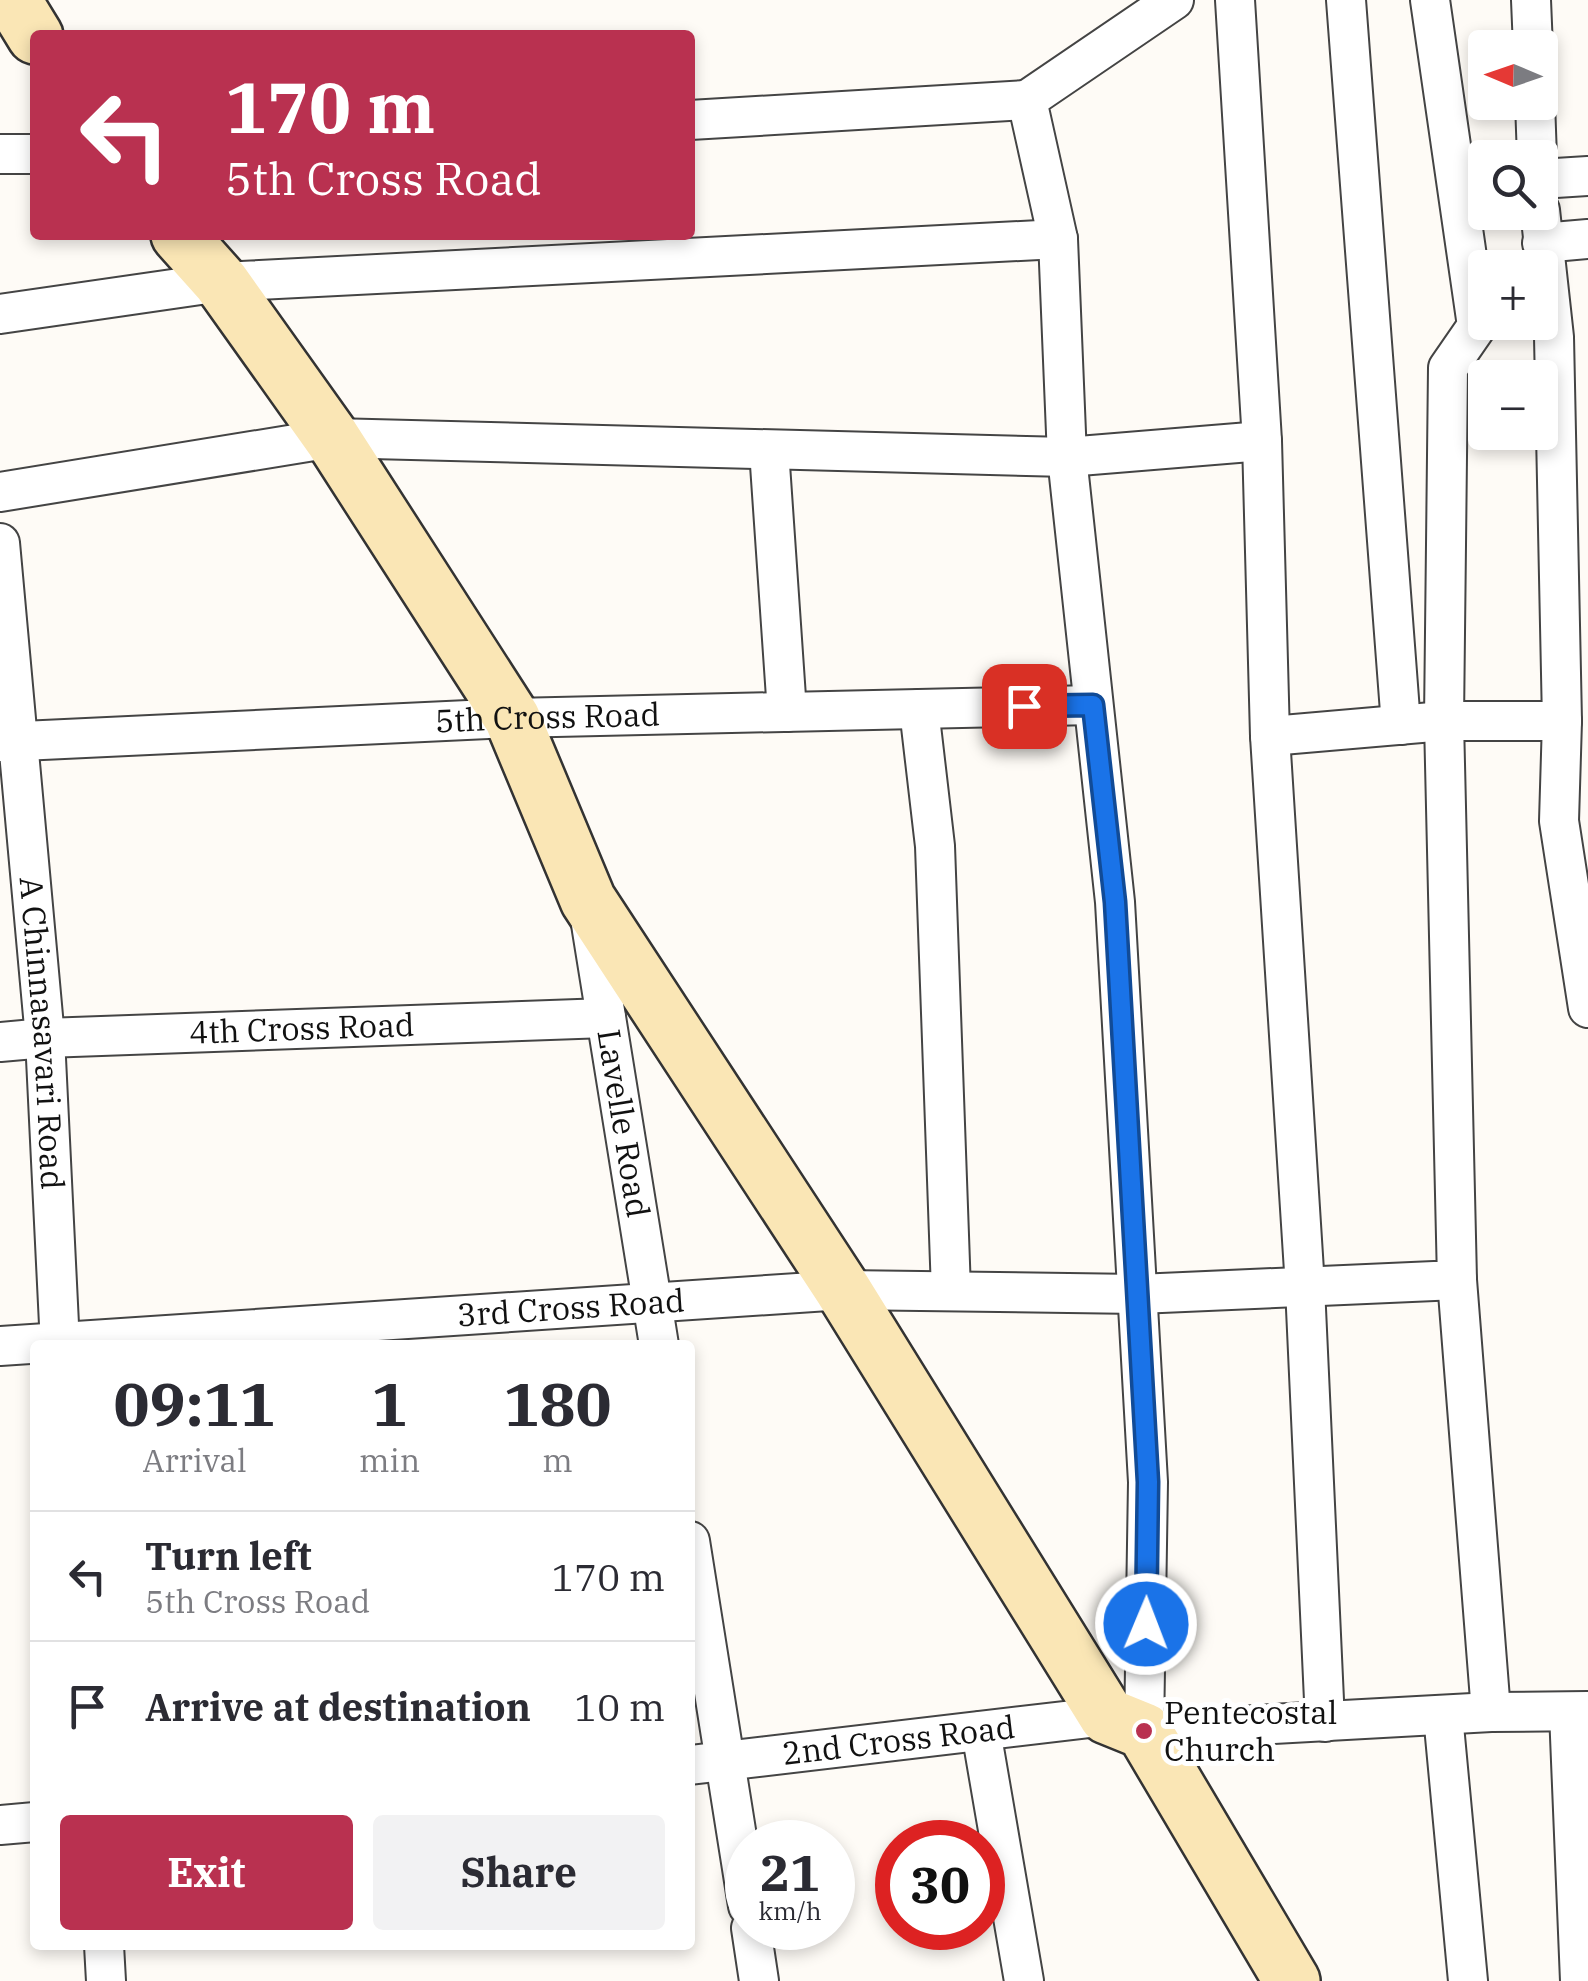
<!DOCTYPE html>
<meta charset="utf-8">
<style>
body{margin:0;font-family:"IBM Plex Serif",serif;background:#f2f2f3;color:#2b2b33;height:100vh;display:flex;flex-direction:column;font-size:38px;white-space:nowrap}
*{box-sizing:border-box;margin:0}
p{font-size:32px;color:#7c7c81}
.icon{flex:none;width:55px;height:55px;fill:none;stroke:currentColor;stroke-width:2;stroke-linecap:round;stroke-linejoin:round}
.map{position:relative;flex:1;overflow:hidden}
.details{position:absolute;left:30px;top:1340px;width:665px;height:610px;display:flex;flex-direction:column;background:#fff;border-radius:10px;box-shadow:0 5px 15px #0003}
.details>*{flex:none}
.guide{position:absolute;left:30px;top:30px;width:665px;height:210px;border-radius:10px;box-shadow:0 5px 15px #0003;background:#b93150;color:#fff;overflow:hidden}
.needle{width:65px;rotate:272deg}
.tools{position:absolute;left:1468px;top:30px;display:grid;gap:20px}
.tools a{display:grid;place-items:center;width:90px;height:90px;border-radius:10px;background:#fff;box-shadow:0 5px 15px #0003;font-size:50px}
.speed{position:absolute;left:725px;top:1820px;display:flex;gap:20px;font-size:50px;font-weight:700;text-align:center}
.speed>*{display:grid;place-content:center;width:130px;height:130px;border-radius:50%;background:#fff;box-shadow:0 5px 15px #0003;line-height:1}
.speed small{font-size:25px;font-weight:400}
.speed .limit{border:15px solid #d22;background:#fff;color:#111}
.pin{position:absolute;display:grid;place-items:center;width:85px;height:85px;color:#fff;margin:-42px;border-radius:20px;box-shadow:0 5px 15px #0006}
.me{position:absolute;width:110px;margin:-55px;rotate:1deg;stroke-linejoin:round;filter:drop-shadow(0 0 8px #0008)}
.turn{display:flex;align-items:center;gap:35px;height:210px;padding:0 30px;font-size:45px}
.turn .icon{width:130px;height:130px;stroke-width:2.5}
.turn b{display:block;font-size:70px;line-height:85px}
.eta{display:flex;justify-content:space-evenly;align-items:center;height:170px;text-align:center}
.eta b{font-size:60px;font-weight:700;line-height:70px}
.action{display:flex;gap:20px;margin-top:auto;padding:20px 30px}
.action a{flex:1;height:115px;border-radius:10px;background:#b93150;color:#fff;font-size:40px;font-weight:700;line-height:115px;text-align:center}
.action a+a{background:#f2f2f3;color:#2b2b33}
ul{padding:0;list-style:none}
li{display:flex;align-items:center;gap:30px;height:130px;padding:0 30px;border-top:2px solid #e1e1e2}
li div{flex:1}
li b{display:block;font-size:38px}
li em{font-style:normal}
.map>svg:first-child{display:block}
</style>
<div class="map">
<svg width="1588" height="1981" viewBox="0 0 1588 1981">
<rect width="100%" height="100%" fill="#fefbf6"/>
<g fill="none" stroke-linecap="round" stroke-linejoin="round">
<g stroke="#444" stroke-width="42">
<g id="street">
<path d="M1174 0 1027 100 1058 239 1067 457 1115 902 1148 1482 1144 1731 1491 1712 1588 1711"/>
<path d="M1235 0 1262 441 1270 736 1305 1287 1325 1722"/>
<path d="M1346 0 1401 725"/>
<path d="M1430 0 1477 326 1448 368 1444 721H1562"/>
<path d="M1531 0 1533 48"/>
<path d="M1535 102 1537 158"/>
<path d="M690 120 1027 100"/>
<path d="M0 154H35"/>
<path d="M1540 179 1588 176"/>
<path d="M1540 210 1554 337 1562 721 1559 821 1588 1008"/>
<path d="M1542 243 1588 239"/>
<path d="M0 314 221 282 1058 239"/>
<path d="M769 450 787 712"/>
<path d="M0 492 332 438 1067 457 1262 441"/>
<path id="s1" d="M0 543 45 1038 60 1345"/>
<path d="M919 709 935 846 951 1291"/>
<path id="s2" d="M0 742 512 718 1093 705"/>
<path id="s3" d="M590 918 659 1345"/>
<path id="s4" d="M0 1042 45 1038 606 1018"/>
<path d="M1457 1280 1491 1712"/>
<path id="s5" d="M0 1346 843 1290 1138 1294 1457 1280 1444 721 1270 736"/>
<path d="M690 1541 748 1906"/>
<path d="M1569 1712 1580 1981"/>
<path d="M1443 1715 1468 1981"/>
<path d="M981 1731 1024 1981"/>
<path id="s6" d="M690 1765 1107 1716"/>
<path d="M0 1825 35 1822"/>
<path d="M751 1928 759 1981"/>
<path d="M104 1945 106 1981"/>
</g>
</g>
<g stroke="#333" stroke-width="60">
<path id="secondary" d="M13 0 35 36
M179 235 221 282 332 438 512 718 588 900 843 1290 1107 1716 1144 1731 1292 1981"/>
</g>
<use href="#street" stroke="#fff" stroke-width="38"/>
<use href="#secondary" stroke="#fae6b5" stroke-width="55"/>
</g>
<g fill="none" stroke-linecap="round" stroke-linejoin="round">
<g stroke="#114b97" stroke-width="25">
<path id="route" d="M1024 706 1093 705 1115 902 1148 1482 1146 1624"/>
</g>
<use href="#route" stroke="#1a73e8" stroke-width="18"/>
</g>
<circle fill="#b93150" stroke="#fff" stroke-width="4" cx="1144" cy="1731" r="10"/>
<g text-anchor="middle" stroke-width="10" stroke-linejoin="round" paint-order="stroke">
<g font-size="32" fill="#111" stroke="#fff">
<text dy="11" stroke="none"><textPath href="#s2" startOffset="548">5th Cross Road</textPath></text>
<text dy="11" stroke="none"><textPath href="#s4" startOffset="302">4th Cross Road</textPath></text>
<text dy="11" stroke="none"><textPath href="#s1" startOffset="492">A Chinnasavari Road</textPath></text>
<text dy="11" stroke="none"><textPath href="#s3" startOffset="208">Lavelle Road</textPath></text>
<text dy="11" stroke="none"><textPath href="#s5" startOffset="572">3rd Cross Road</textPath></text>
<text dy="11" stroke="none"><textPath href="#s6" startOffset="210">2nd Cross Road</textPath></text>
</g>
<g font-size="32" fill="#111" stroke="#fff" text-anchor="start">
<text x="1164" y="1724">Pentecostal<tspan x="1164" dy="37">Church</tspan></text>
</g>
</g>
</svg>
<div class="tools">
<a><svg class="needle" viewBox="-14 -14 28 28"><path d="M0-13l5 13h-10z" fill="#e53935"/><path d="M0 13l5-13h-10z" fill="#7c7c81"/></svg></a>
<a><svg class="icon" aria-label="search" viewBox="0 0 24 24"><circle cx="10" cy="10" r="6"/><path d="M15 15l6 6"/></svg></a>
<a>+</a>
<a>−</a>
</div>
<div class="speed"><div>21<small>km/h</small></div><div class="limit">30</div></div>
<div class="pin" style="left:1024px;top:706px;background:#d93025"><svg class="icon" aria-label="arrive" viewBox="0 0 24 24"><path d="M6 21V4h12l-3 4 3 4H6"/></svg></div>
<svg class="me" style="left:1146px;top:1624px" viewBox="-20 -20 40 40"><circle r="17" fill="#1a73e8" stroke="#fff" stroke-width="3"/><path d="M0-11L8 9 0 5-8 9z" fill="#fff"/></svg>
<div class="guide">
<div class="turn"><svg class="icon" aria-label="left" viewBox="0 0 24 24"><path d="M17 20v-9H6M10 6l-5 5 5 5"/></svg><div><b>170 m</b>5th Cross Road</div></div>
</div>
<section class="details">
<div class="eta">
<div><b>09:11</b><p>Arrival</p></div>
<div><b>1</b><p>min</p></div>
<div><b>180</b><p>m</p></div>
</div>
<ul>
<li><svg class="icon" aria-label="left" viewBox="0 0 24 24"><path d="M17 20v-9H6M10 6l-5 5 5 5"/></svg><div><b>Turn left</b><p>5th Cross Road</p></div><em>170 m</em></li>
<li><svg class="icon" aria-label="arrive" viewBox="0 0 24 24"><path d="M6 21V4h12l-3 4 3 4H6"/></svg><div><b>Arrive at destination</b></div><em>10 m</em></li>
</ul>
<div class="action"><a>Exit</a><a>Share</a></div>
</section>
</div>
